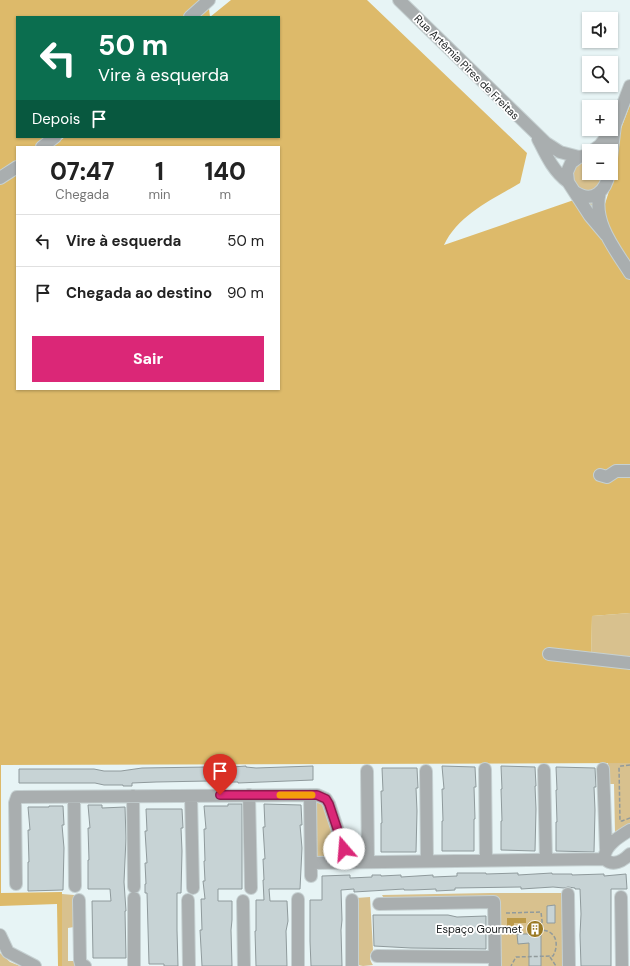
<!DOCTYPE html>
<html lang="pt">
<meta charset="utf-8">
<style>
body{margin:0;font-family:"DM Sans",sans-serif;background:#f6f6f6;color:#222;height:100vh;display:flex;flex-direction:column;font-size:15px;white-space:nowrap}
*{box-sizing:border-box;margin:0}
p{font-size:13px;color:#767676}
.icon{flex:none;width:22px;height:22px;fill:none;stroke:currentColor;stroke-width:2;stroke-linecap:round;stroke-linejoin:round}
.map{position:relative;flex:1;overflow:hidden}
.drawer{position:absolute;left:16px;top:146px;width:264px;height:244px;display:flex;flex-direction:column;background:#fff;border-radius:0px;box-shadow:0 1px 3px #0004}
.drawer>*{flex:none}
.hud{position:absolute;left:16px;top:16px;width:264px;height:122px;border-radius:0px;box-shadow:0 1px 3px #0004;background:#0b6e4f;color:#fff;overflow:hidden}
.fabs{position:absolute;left:582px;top:12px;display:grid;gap:8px}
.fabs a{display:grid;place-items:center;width:36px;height:36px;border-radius:0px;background:#fff;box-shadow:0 1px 3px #0004;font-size:20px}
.pin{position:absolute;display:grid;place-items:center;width:34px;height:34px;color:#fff;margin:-41px -17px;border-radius:50% 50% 50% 0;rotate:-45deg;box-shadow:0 0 4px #0007}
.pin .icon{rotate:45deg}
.me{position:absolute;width:44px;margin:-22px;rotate:342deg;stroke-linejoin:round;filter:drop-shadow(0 0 3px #0008)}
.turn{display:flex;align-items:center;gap:14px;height:84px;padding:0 16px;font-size:18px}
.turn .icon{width:52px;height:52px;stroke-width:2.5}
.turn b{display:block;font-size:28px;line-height:34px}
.then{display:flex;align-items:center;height:38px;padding:0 16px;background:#0003;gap:8px;font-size:15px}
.eta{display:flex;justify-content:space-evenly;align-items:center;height:68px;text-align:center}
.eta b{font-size:24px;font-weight:800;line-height:28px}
.primary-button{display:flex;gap:8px;margin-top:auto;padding:8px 16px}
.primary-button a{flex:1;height:46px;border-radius:0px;background:#db2777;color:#fff;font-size:16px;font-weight:800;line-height:46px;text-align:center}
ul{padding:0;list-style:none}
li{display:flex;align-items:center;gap:12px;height:52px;padding:0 16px;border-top:1px solid #e0e0e0}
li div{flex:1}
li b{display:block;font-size:15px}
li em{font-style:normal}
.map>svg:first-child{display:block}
</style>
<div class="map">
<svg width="630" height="966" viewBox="0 0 630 966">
<rect width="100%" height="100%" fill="#e7f4f5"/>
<path fill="#d8c18e" d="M589 159V173H605L602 188 582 193 571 175 574 166Z
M630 613V664L591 661 592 616Z
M608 763H630V825L612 840 610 834 615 833 614 784H608Z
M317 801 323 804 342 856 317 857Z
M490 893H563V966H501L499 903 385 900 382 895Z
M62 894 74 895V927L68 928V961H74L77 966H62Z
M370 897 373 950C369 955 369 959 373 965L363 966 358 965 356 898Z
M0 953 10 962 20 966H0Z"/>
<path fill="#ddba6a" d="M0 0H208L210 17 231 0H367L527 153 520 183C493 199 458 215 444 245L597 192 604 207 616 169 617 139 630 105V613L592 616 591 661 630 664V763L1 765V893L62 892V966H58L57 904 0 906V181L17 170V389H279V147H52L65 137H279V17H17V137H55L42 147H17V167L0 180Z"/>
<path fill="#bc9a49" d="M507 918H526V923H514V928H507Z"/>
<path fill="#c7d3d5" stroke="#8f9a9c" d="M246 766V767L256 768 313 766V780L238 783V782H218L209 781 156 782 132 783V786H123V785H104L95 783H19V769H94L104 771H121L142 768 208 767H218V768Z
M442 766 475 767 476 787H474L475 819H474V851H442V821H443L442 789H444Z
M501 766 535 767 536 786H535L536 809 535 851 501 850V821H502L501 789H502Z
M556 767 595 768 596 787H594L595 810 594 852 556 851V822H557L556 790H557Z
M382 768H417L418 788H416L417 811 416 852H381V823H382L381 791H383Z
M228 804H242V889H218V901H232V920L231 930 232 966H202L200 930H202L201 899H205L203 881H205L204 861H205L204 829H206L204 806H228Z
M264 804 301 805 302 825H300L302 848 300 889H269L270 901H287L288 921 286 931 287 966H256L255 931H256V900H264L263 880H264L263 859H265L263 827H265Z
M88 805H102V808L125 807 126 838 124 882 126 911H125L126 958H93L92 901H111L110 889H88V860H89L88 828H90Z
M49 806H63L64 825H62L64 848 63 890 28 891V862H29L28 830H30L28 807H49Z
M146 809H182L183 828H181L182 851 181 893H177V930L178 966H164V964H149L147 893H145V884H146L145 863H147L145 831H147Z
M457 873H486V874L518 873V875L552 873V874H572V875L604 874V876L626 874 627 889H611V966H581L580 935 581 914 580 889H575V888L568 887 564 888 553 887 521 889V887L455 888V890L436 891V889L413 890H404V889L354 892V889L341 890 342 920 341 930 342 966H311L310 941V900H322V876L350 875V878L372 877V875H381V876L401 875V877L433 875V877L457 876Z
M555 905V923H547V906Z
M373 915H448L457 917 486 916V949L411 948 374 946Z
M529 925H541V966H529V943L518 944 517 934H529Z"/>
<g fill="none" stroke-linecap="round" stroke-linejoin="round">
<g stroke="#c6d1d2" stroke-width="14">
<path id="minor" d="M399 0 546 143 560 152 579 157
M190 17 209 0
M538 139C546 155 553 171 568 182
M42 147 55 137
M592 151 600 145 615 126
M589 155 579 157 571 163 567 172 568 182 590 216 606 235
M611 158 615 125 630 86
M0 178 17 167
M575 192C593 204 606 191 609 173
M600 192C592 222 615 249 630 273
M600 475 607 477 616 471H630
M549 654 630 663
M485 769 486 860
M603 769 606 849
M544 770 546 860
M367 771 368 862
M426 771 427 861
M249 795 251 888
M310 795 311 876
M133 796 134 887
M191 796 193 888
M74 797 75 886
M605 854C608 843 621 836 630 830
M311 863 605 859C613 867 623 861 630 854
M16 884 15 803 17 797H19L317 795 326 799 329 804 344 849 347 862
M568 894 569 966
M621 897 622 966
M134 898V966
M298 899V966
M79 900 80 960 81 964 85 966
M188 900 189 966
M352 900V966
M243 901 244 966
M379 904 494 902 495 966
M0 935 8 952 35 966
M377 956 495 957"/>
</g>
<path stroke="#919a9b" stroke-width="1.5" stroke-dasharray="4 2" stroke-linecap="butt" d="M630 765 621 766 619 767 620 821H622L630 818
M506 913 541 912 543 930C557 932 559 945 553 956L516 957 511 966
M550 957 556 966"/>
<use href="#minor" stroke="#a9aeaf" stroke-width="12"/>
</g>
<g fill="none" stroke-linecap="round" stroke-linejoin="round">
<g stroke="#8e194d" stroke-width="10">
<path id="route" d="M220 795H317L326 799 329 804 344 849"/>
</g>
<use href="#route" stroke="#db2777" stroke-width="7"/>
<path stroke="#f59e0b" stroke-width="7" d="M280 795H312"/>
</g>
<defs>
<g id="building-disc" transform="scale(0.9)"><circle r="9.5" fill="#9a7923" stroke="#fff"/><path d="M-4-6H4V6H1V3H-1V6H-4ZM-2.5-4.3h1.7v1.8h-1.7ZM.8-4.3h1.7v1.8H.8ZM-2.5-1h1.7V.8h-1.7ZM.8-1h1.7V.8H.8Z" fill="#fff"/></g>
</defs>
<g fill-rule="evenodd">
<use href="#building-disc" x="535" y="929"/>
</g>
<g text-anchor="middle" stroke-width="3.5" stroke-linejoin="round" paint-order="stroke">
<g font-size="11" fill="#181c1d" stroke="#fff">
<text transform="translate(467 67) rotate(45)" y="4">Rua Artêmia Pires de Freitas</text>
</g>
<g font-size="11" fill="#181c1d" stroke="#fff" text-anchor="end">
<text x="522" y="933">Espaço Gourmet</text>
</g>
</g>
</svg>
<div class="fabs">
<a><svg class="icon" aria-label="sound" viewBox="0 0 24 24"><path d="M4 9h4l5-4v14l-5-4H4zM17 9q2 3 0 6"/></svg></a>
<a><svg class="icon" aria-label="search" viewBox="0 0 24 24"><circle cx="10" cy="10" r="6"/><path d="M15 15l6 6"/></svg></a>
<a>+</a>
<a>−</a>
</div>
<div class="pin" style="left:220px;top:795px;background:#d93025"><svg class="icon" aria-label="arrive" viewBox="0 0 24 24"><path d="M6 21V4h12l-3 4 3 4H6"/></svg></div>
<svg class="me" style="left:344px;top:849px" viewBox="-20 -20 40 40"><circle r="19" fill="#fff"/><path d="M0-13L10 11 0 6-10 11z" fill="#db2777"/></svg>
<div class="hud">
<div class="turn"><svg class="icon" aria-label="left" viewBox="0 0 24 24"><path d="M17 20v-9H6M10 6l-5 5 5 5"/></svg><div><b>50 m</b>Vire à esquerda</div></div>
<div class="then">Depois<svg class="icon" aria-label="arrive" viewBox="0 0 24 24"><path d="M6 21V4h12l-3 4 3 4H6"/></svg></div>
</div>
<section class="drawer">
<div class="eta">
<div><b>07:47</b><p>Chegada</p></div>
<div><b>1</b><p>min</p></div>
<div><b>140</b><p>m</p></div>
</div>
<ul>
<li><svg class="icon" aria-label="left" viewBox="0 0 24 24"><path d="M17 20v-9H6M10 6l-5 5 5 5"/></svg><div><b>Vire à esquerda</b></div><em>50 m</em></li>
<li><svg class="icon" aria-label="arrive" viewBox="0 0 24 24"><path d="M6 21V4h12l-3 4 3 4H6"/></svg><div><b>Chegada ao destino</b></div><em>90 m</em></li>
</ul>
<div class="primary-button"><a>Sair</a></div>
</section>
</div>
